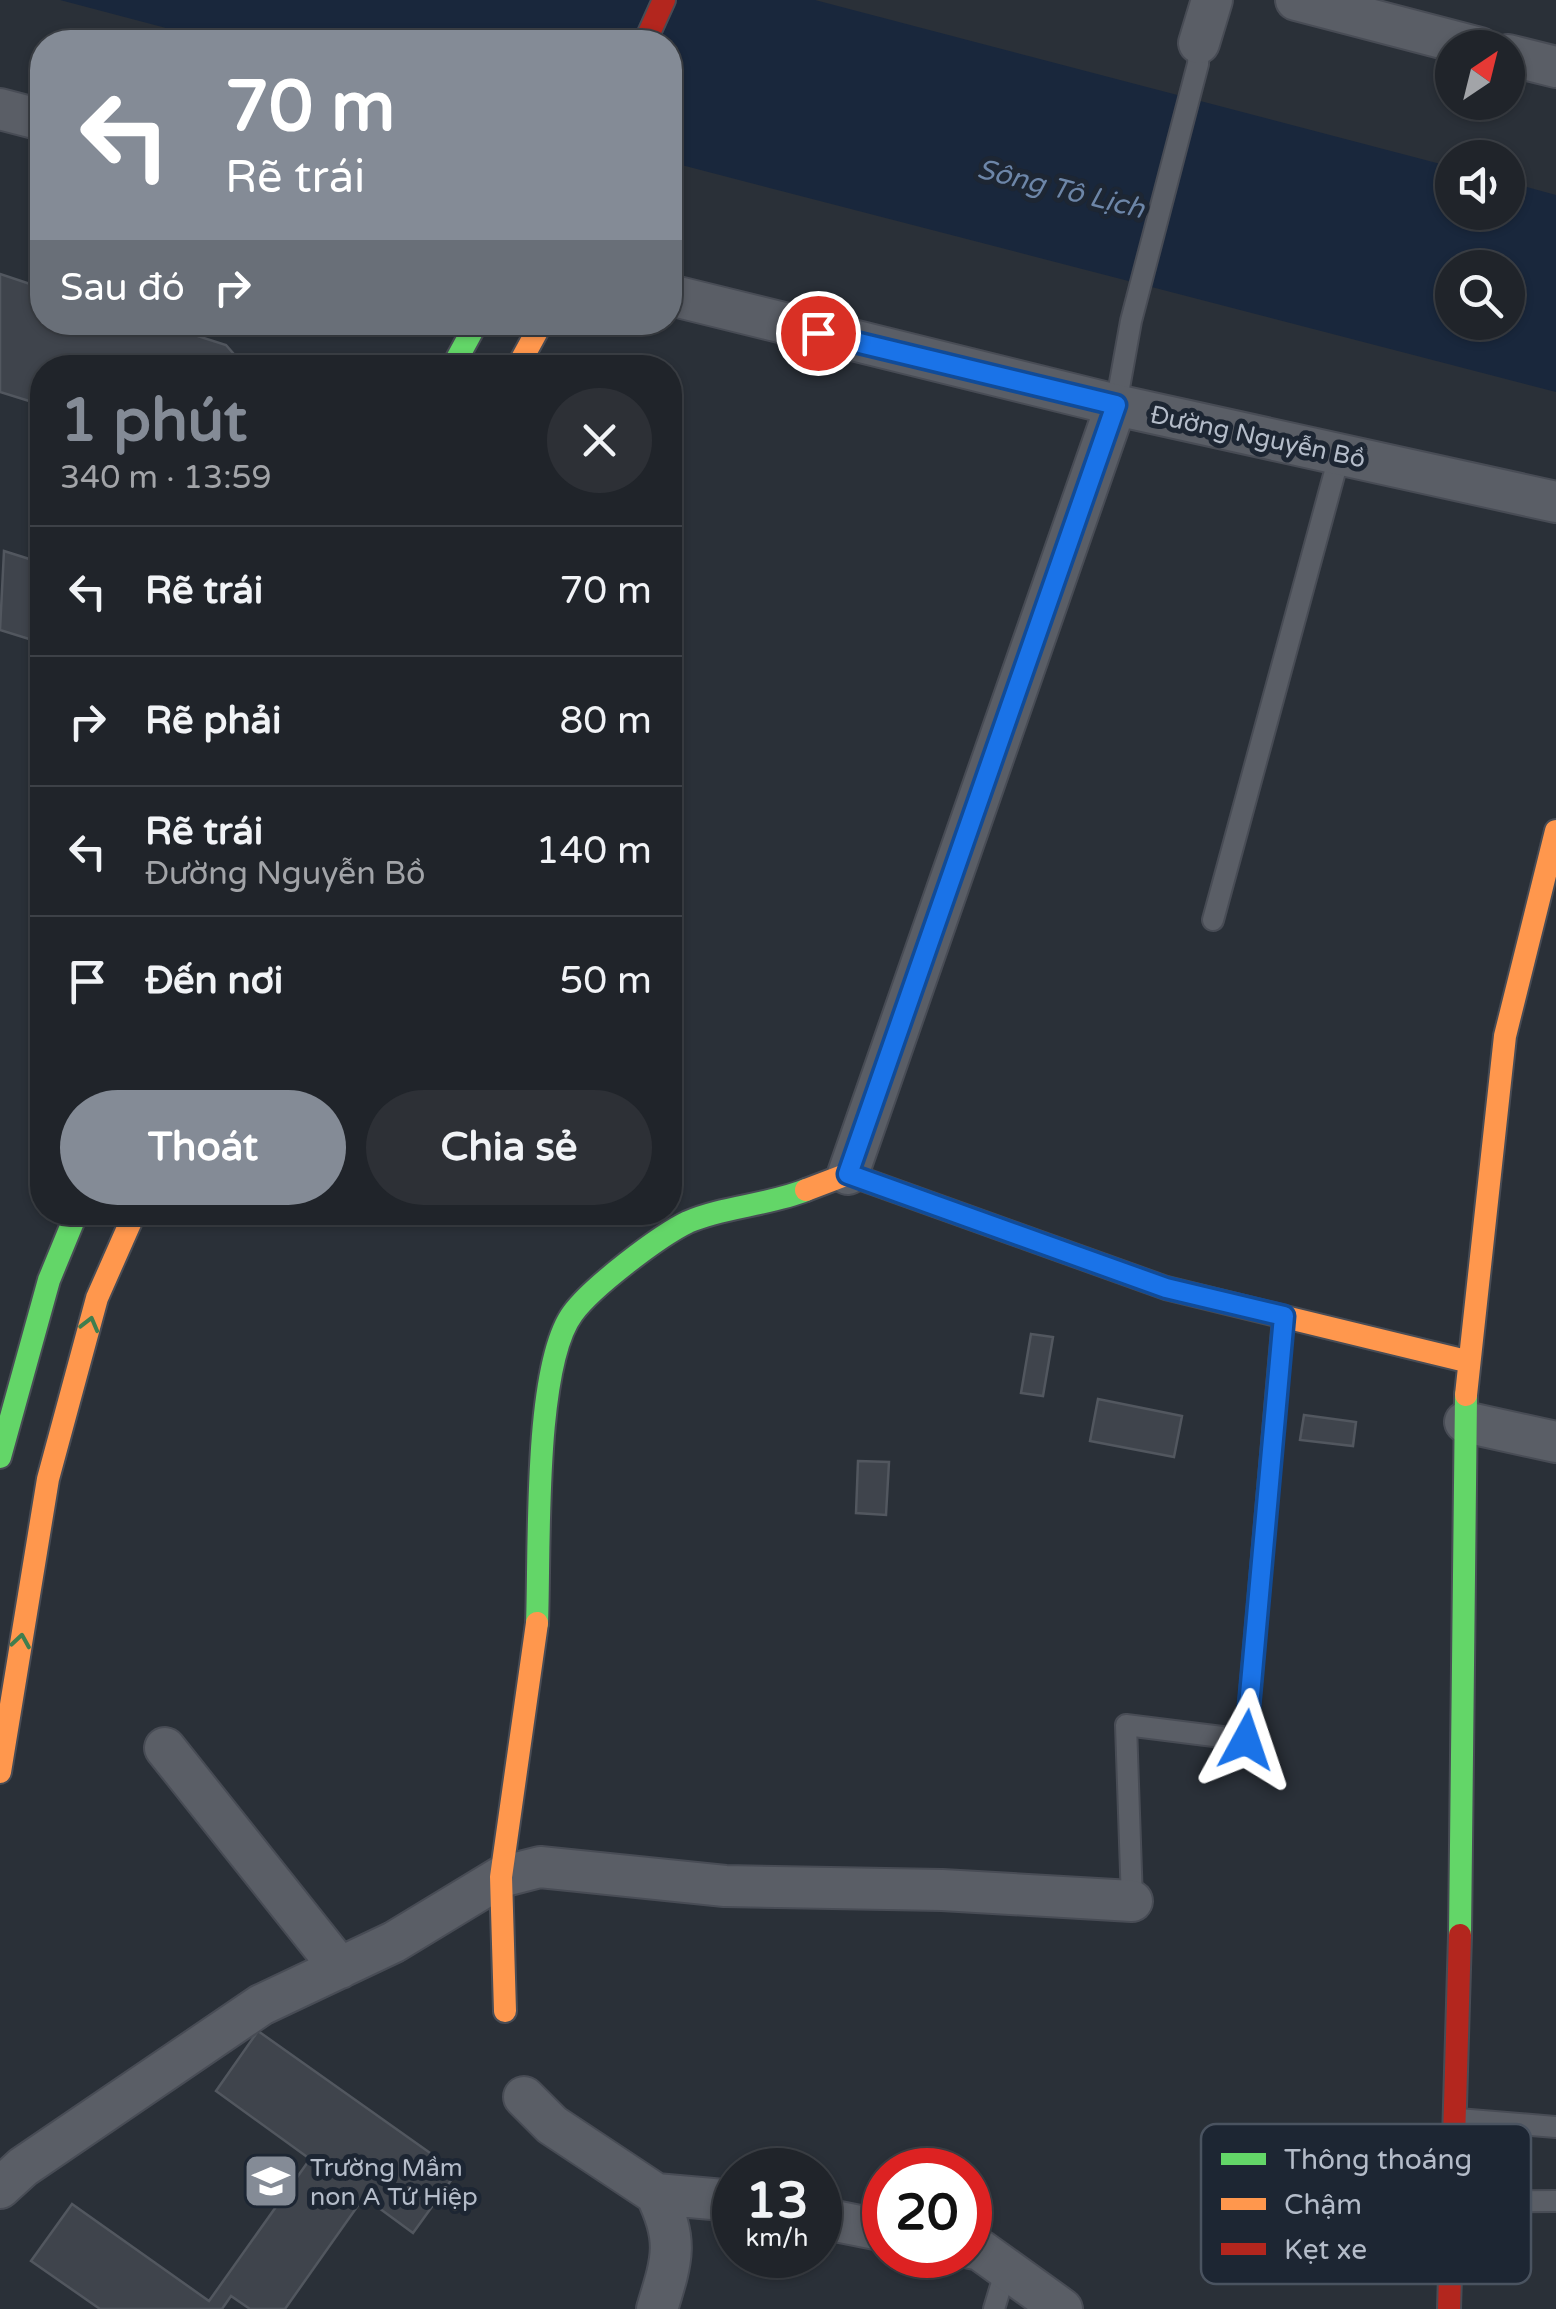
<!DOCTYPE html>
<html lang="vi">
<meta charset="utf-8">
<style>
body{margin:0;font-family:"Varela Round",sans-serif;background:#2d3036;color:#f1f3f6;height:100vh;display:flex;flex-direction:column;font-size:38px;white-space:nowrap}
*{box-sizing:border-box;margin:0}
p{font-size:32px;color:#a2a4a8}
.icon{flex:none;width:55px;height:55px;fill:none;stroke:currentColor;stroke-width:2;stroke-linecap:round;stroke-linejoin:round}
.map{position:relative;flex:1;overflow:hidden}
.panel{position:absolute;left:30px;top:355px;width:652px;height:870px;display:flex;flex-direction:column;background:#20242a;border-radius:40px;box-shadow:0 2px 8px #0004,0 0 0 2px #3d4147}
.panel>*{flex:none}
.guide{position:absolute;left:30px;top:30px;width:652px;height:305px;border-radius:40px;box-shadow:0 2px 8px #0004,0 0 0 2px #3d4147;background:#848b96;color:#fff;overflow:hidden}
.needle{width:65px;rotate:35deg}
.buttons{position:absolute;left:1435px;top:30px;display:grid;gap:20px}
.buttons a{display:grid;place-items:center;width:90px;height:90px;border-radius:50%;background:#20242a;box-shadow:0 2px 8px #0004,0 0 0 2px #3d4147;font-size:50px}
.speed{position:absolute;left:712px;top:2148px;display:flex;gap:20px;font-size:50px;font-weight:700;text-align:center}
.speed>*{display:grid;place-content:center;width:130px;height:130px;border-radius:50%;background:#20242a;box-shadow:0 2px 8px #0004,0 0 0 2px #3d4147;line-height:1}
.speed small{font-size:25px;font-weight:400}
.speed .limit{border:15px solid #d22;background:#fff;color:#111}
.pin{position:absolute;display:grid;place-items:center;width:85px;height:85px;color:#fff;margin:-42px;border:5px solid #fff;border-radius:50%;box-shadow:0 2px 10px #0007}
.me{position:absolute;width:110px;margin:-55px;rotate:5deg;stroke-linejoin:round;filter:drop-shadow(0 0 8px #0008)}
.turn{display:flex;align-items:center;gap:35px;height:210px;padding:0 30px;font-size:45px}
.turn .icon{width:130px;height:130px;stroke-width:2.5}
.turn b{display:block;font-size:70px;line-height:85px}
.then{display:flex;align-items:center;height:95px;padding:0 30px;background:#0003;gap:20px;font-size:38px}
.round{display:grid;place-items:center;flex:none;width:105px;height:105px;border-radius:52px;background:#2d3036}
.overview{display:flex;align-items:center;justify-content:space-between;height:170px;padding:0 30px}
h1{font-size:60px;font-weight:700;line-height:75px;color:#848b96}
.primary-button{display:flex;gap:20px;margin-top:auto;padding:20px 30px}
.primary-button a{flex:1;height:115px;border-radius:60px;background:#848b96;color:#fff;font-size:40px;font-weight:700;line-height:115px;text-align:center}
.primary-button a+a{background:#2d3036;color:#f1f3f6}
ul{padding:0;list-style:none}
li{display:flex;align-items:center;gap:30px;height:130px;padding:0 30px;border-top:2px solid #3d4147}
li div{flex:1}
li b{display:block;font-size:38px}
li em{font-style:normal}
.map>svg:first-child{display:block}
</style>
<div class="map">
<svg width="1556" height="2309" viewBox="0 0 1556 2309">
<rect width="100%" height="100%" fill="#2a3038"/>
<path fill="#19273c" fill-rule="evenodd" d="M60 0H815L1452 167V212H1508V182L1556 195V392L670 162V42H219ZM1452 268H1508V322H1452Z"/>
<path fill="#3f444c" stroke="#52575f" stroke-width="2.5" d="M0 274 42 288V322H154L226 345 246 368H42V405L0 392Z
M4 551 42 563V643L0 630Z
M1031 1334 1053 1337 1043 1396 1021 1393Z
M1098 1399 1182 1416 1174 1457 1090 1441Z
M1304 1415 1356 1422 1353 1446 1300 1440Z
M858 1461 889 1462 886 1515 856 1513Z
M258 2031 457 2172 413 2233 364 2197 285 2309H250L231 2296 222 2309H100L31 2261 72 2204 209 2301 310 2159 216 2091Z"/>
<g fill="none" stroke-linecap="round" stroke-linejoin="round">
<g stroke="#484c55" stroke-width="24">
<path id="lane" d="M1116 405 1131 321 1198 64 1199 43
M1213 920 1340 453
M1132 1901 1126 1725 1246 1740 1283 1318
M1458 2119 1556 2127
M1456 2202 1556 2201
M994 2309 1006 2269"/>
</g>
<g stroke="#484c55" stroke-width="44">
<path id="street" d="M1296 0 1480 48
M1199 43 1212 0
M1508 55 1556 67
M0 109 42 120
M670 295 1116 405 1556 502
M848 1174 1116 405
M1465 1422 1556 1442
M165 1748 340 1968
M524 2097 552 2125 656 2194 735 2201
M0 2188 23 2167 261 2005 394 1942 501 1877 540 1867 725 1886 942 1890 1132 1901
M656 2194C679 2241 672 2260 657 2309
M820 2218 885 2231
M970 2248 980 2250 1062 2309"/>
</g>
<g stroke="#484c55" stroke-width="26">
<path id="fast" d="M452 368 477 322
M0 1457 49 1280 77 1212
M537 1623C540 1552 533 1366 573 1313 592 1287 659 1236 688 1222 722 1207 769 1205 806 1190
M1460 1935 1466 1395"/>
</g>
<g stroke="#484c55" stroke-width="26">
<path id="slow" d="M517 368 542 322
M806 1190 848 1174 1166 1288 1466 1361
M1466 1395 1505 1036 1556 831
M0 1772 48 1479 97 1298 135 1212
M505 2011 501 1877 537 1623"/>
</g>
<g stroke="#484c55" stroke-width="26">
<path id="jam" d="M645 42 664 0
M1449 2309 1460 1935"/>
</g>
<use href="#lane" stroke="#5a5e66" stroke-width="20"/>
<use href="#street" stroke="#5a5e66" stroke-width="40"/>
<use href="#fast" stroke="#63d668" stroke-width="22"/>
<use href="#slow" stroke="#ff974d" stroke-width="22"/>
<use href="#jam" stroke="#b3261e" stroke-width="22"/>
</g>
<defs><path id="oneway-chevron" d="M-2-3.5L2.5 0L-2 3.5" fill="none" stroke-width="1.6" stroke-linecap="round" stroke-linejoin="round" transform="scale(2.5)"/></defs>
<g stroke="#407e4e">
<use href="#oneway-chevron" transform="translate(90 1324) rotate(-75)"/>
<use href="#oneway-chevron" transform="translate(21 1641) rotate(-81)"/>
</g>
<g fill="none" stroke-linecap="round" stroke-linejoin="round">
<g stroke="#114b97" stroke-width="25">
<path id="route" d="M818 333 1116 405 848 1174 1166 1288 1284 1316 1246 1740"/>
</g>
<use href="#route" stroke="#1a73e8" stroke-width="18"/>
</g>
<defs>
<g id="school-square" transform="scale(2.875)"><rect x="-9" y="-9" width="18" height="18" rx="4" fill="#848b96" stroke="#1d2633"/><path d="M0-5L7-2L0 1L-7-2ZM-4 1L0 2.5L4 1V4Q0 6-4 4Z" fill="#fff"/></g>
</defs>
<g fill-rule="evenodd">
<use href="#school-square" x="271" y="2181"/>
</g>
<g text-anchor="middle" stroke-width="10" stroke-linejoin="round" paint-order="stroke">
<g font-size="25" fill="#b4bcc9" stroke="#1d2633">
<text transform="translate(1258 436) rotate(12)" y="9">Đường Nguyễn Bồ</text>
</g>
<g font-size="25" fill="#b4bcc9" stroke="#1d2633" text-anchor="start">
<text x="310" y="2176">Trường Mầm<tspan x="310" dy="29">non A Tứ Hiệp</tspan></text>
</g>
<g font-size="28" font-style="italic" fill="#6d86a8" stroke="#1d2633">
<text transform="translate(1061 188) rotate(14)" y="10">Sông Tô Lịch</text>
</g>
</g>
<rect x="1201" y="2124" width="330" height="160" rx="15" fill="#1d2633" stroke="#4a5360" stroke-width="2.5"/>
<rect x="1221" y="2153" width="45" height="12" fill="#63d668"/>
<rect x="1221" y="2198" width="45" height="12" fill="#ff974d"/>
<rect x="1221" y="2243" width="45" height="12" fill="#b3261e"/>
<g font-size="28" fill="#b4bcc9">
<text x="1284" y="2169">Thông thoáng</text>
<text x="1284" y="2214">Chậm</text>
<text x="1284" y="2259">Kẹt xe</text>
</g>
</svg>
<div class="buttons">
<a><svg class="needle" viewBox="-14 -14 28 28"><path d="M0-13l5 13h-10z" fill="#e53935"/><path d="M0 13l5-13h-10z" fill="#a2a4a8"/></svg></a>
<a><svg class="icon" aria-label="sound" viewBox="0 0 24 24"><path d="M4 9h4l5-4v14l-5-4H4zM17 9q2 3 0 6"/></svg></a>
<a><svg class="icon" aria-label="search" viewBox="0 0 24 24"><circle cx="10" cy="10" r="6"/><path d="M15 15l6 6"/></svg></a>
</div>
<div class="speed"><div>13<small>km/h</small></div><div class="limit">20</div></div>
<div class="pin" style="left:818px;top:333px;background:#d93025"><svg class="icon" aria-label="arrive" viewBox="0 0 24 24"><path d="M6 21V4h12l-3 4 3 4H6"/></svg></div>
<svg class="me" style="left:1246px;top:1740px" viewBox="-20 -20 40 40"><path d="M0-17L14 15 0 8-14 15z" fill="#1a73e8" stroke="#fff" stroke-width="4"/></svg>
<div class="guide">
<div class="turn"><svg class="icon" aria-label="left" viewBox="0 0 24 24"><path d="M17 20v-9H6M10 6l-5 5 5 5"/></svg><div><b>70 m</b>Rẽ trái</div></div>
<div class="then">Sau đó<svg class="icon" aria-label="right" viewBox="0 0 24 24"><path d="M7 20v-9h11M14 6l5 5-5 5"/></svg></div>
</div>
<section class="panel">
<div class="overview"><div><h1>1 phút</h1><p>340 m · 13:59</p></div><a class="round"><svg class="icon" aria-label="close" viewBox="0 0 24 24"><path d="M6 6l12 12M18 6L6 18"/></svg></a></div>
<ul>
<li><svg class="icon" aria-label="left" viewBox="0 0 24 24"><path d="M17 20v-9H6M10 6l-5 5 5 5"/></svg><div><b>Rẽ trái</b></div><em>70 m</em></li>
<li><svg class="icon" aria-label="right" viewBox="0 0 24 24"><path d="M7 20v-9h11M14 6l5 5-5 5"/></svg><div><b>Rẽ phải</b></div><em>80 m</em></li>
<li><svg class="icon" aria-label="left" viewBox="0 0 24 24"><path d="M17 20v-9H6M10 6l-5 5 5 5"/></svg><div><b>Rẽ trái</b><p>Đường Nguyễn Bồ</p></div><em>140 m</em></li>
<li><svg class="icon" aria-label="arrive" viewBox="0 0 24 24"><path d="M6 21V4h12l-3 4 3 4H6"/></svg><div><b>Đến nơi</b></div><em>50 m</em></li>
</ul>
<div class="primary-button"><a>Thoát</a><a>Chia sẻ</a></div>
</section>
</div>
